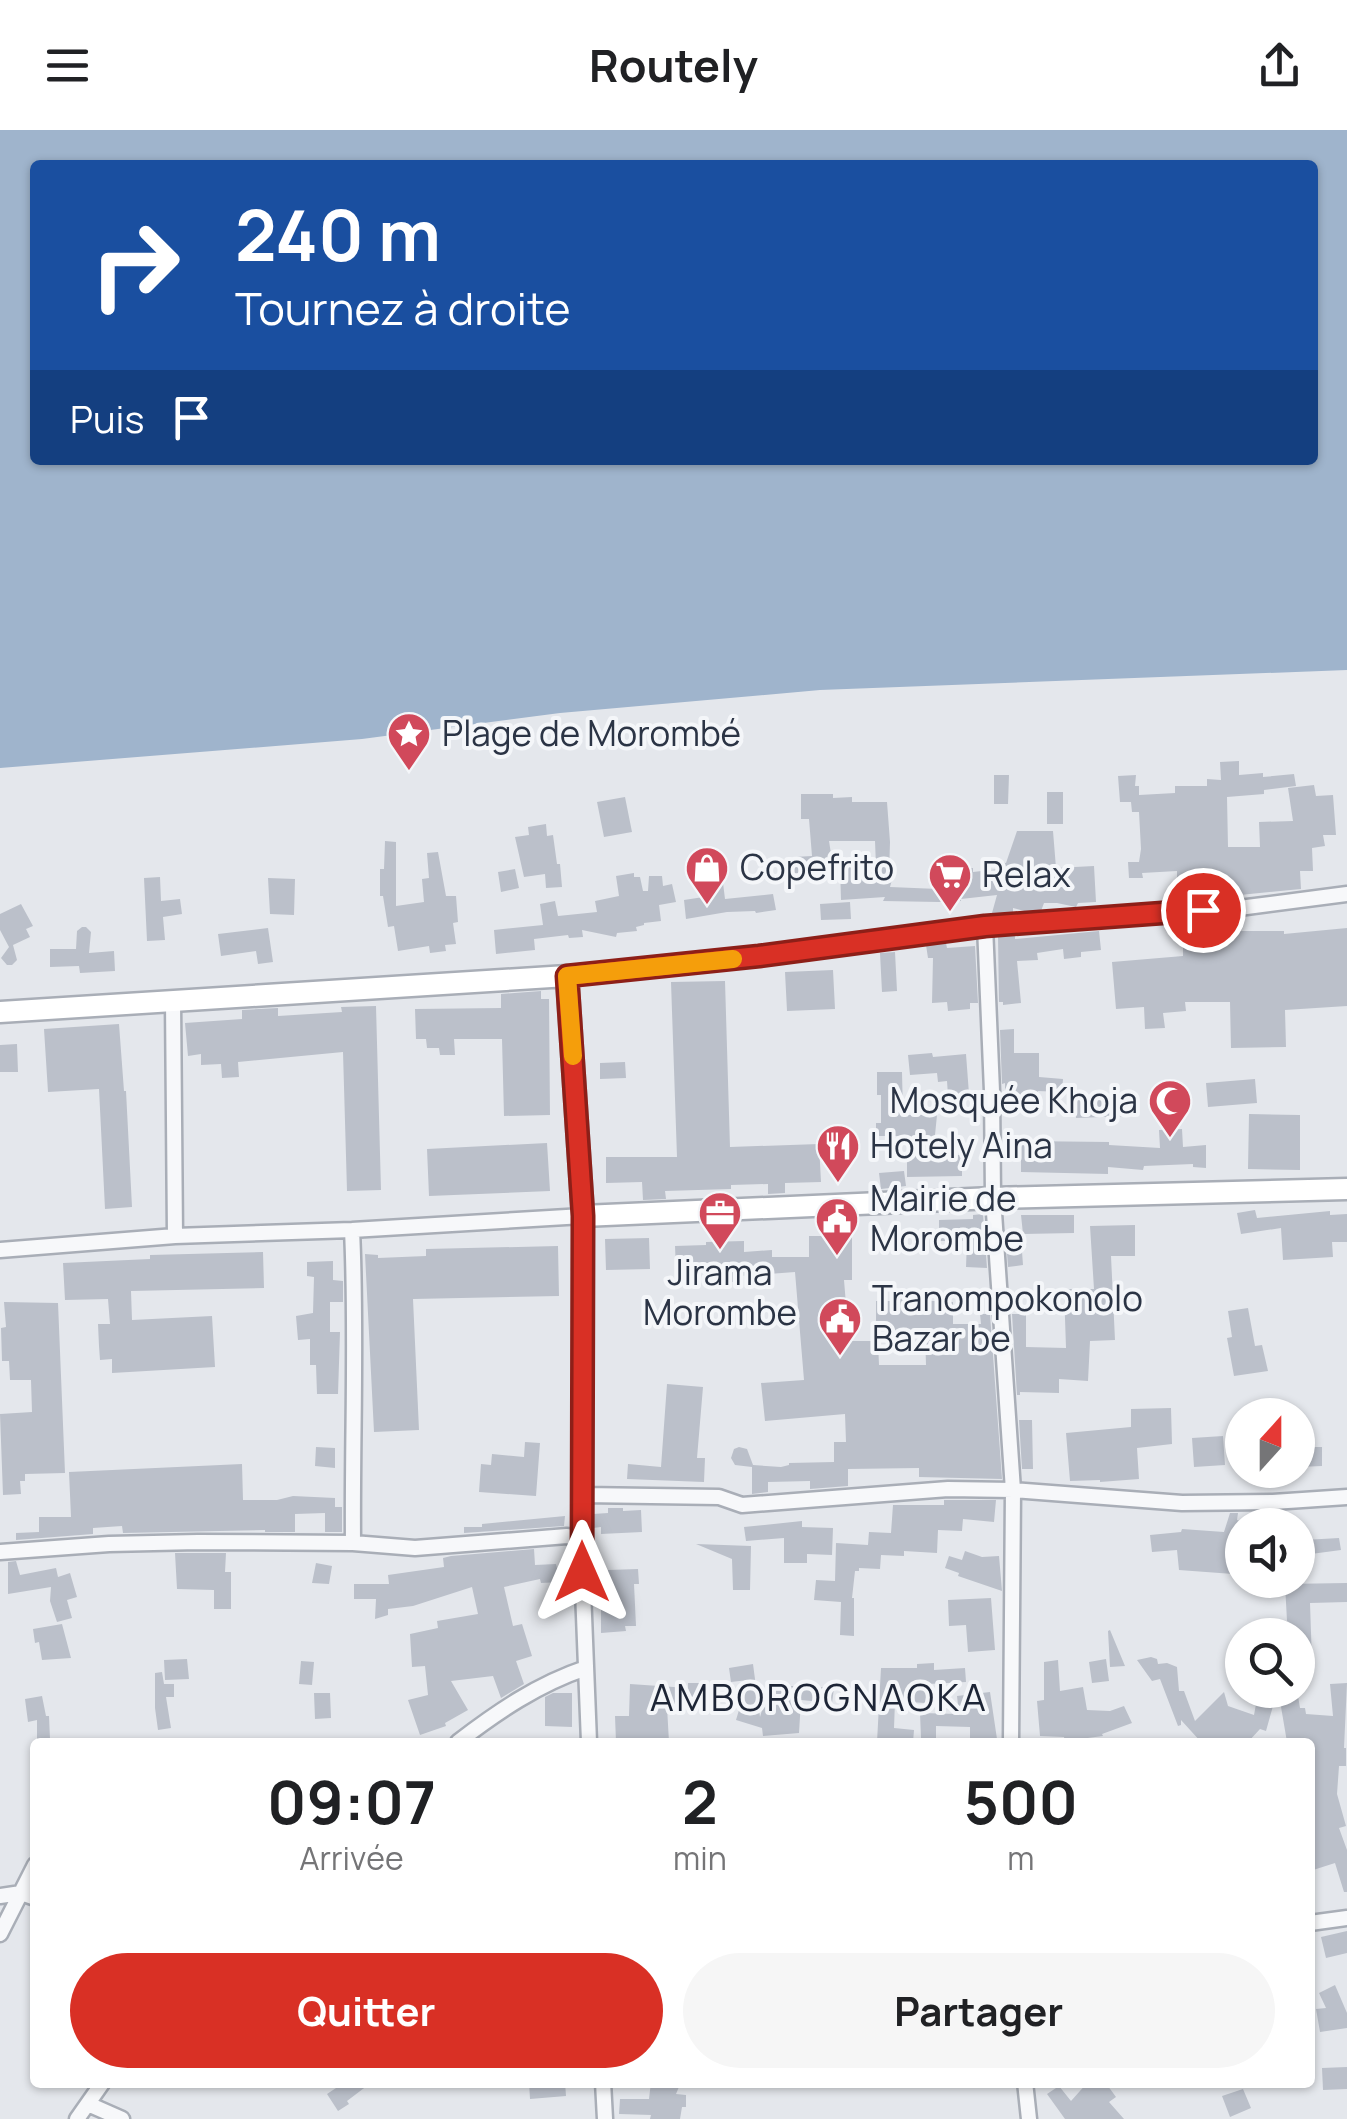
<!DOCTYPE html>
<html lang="fr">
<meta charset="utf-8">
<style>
body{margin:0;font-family:Manrope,sans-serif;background:#f6f6f6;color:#202124;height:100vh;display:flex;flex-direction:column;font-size:38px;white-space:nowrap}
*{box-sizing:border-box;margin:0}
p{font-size:32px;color:#757577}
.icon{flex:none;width:55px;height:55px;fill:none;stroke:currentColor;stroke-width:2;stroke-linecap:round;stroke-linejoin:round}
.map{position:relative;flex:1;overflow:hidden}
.sheet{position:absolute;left:30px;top:1608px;width:1285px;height:350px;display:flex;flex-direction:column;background:#fff;border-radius:10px;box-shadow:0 2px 8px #0004}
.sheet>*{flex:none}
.hud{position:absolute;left:30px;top:30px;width:1288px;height:305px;border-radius:10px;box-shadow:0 2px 8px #0004;background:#1a4fa0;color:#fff;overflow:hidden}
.needle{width:65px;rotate:21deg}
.tools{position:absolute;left:1225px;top:1268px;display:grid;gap:20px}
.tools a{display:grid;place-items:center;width:90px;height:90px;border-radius:50%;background:#fff;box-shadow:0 2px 8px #0004;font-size:50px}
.pin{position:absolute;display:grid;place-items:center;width:85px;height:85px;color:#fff;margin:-42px;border:5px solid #fff;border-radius:50%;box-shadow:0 2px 10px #0007}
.me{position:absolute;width:110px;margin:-55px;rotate:0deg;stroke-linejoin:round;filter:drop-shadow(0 0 8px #0008)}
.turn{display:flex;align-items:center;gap:35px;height:210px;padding:0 40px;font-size:45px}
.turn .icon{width:130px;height:130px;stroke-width:2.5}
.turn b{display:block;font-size:70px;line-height:85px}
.then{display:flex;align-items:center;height:95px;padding:0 40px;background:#0003;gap:20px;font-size:38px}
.eta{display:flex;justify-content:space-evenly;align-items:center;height:170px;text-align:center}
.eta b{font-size:60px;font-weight:700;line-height:70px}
.button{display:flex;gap:20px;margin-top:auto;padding:20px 40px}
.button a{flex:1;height:115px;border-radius:60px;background:#d93025;color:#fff;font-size:40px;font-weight:700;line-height:115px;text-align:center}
.button a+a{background:#f6f6f6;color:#202124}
header{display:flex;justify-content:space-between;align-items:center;height:130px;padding:0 40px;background:#fff;font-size:45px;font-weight:700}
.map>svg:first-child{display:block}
</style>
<header><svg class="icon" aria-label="menu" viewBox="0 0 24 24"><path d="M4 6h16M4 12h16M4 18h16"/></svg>Routely<svg class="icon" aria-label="share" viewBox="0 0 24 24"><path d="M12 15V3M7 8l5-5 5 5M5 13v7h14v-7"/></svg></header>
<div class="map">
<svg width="1347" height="1989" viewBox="0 0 1347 1989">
<rect width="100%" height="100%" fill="#e4e7ec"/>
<path fill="#9fb4cc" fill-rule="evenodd" d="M0 0H1347V540L820 560 560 583 362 609 0 638ZM35 35H1312V330H35Z"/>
<path fill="#bbc0ca" d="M1239 631V645L1263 643V647L1294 644 1296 656 1264 660V664L1227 667 1228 717H1260L1259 692 1293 691 1288 658 1314 655 1316 666 1333 665 1336 705H1323L1325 716 1312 718 1313 741H1300L1301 759 1220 767 1219 761H1177V741L1142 743 1143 748H1129L1128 732H1139L1141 719 1139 682H1132L1131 672H1120L1118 646 1136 645 1135 656H1139V665L1175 663V656H1207V649L1221 650 1220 632Z
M994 645H1009L1008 674H994Z
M1047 662H1063V694H1047Z
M801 664H833V668L852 667V672H887L890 712 889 744 893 746 890 757 938 759 937 740 973 738V742L999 739V732L1006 733 1017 701H1053L1056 738 1094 736 1096 772 1078 773 1076 777 1057 773H1044L1041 781 1028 782 1013 778V783L996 785 992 783 997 765 961 769V771L939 772 883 771 885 767 841 770 840 736H876L875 711H829L834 743 815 746 814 743H794V727L812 726 809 689H801Z
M625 667 632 702 604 707 597 672Z
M546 694 547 706 553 705 557 734H560L562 757 546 758 545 744 524 747 515 707 529 705 528 697Z
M385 711 396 712V776L424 772 422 749 429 748 427 723 438 722 446 766H456L458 792 453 793 456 814 445 815 446 821 430 823 429 816 398 821 394 796 388 797 383 766H380V739H384Z
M515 739 519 758 501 762 498 742Z
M634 743V747H640L643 761H648L649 746H662L663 756 672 754 676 772 659 775 661 791 644 793V795L636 797 637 801 617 803 616 807 582 800 583 807 569 808 568 805 534 809 535 820 496 824 494 800 543 795 540 774 555 771 558 786 597 782 595 771 619 766 616 746Z
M160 747 161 771 180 769 182 784 163 787 165 810 147 811 144 748Z
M268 748 295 749 294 785 270 784Z
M723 753 725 769 773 764 776 780 756 783 755 781 727 782 686 789 684 770 710 766 708 754Z
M850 772 851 789 821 790 820 774Z
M21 774 33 796 26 799 30 807 13 815 17 830 12 835H7L1 828 9 817 0 800V784Z
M1228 789 1229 801H1284V804L1347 798V876L1285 880 1286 917 1231 918 1230 872H1185L1186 881 1163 883 1165 898 1145 899 1144 877 1116 879 1112 832 1183 826V793Z
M82 797H86L91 802 89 823 114 821 115 841 80 843 79 836 50 837V819H76L77 801Z
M268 798 273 832 258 834 256 821 221 826 218 804Z
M1099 801 1101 820 1081 822V827L1064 829 1063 819 1037 823 1038 830 1017 831 1021 873 1003 875V872H999L998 806 1015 805V809Z
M946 813 947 818 975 816 978 873H970V879L948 881 947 872 932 873 933 828H928L926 815Z
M895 822 897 861 882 862 880 823Z
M833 840 835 879 787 881 785 842Z
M725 851 730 1017 819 1014 821 1052 785 1053V1063L768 1064V1054L731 1055V1059L665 1061 666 1069 643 1070 642 1052 606 1053V1027H677L671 852Z
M541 861V869H549L550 985 504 986 502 909H454L455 925H440L439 918H427L426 909H416L415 879 501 878V864Z
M376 876 381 1060 347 1061 343 922 238 932 239 947 222 948 221 934 201 935V924L188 926 185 893 242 889V880L278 878V886L342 882 341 877Z
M119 894 124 961H126L132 1077 105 1079 99 959 48 962 44 899Z
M1014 899V923H1039V947L1063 949 1062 962 1038 961V968H1005V953L1002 954 1000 900Z
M17 914 18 942H0V915Z
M932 923 933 927 966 924 969 964 948 965 947 951 938 952 937 943 910 945 908 925Z
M625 932 626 948 600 949V933Z
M877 942H902L903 985H937L933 1025H962V1046L907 1047V1006H876V993H881V965H877Z
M1255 949 1257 973 1208 977 1206 953Z
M1129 966 1131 986 1076 988 1075 968 1096 967V970Z
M1249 984 1300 985V1040L1248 1039Z
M1182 999 1183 1017 1206 1015V1038L1193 1037V1034L1144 1036 1143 1040 1108 1037V1044L1021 1042V1011L1109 1012V1015L1160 1018 1159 1000Z
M547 1013 550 1061 429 1066 427 1019Z
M904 1041 906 1056 881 1059 879 1043Z
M1255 1080 1257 1088 1330 1081V1085L1347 1084V1112H1332L1333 1127 1283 1130 1281 1098 1241 1104 1237 1083Z
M983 1084 987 1138 966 1137 967 1111H939V1090L973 1089V1085Z
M1021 1085H1074V1103L1023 1104Z
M1135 1095V1126H1111L1115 1210 1090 1211 1088 1251 1059 1249V1263L1020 1262V1265H1017L1012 1184H1026V1217L1066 1218 1064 1159H1094L1090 1096Z
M809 1106H852V1150H844L849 1211H878L879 1235H926L925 1201H876V1171H895V1164H915V1170L953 1172V1194H981L980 1184H990L1002 1349 919 1347V1338L848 1339V1356L810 1359V1351L768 1352V1362L752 1364V1337L735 1335 731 1328 734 1319 739 1317 747 1319 753 1335 781 1337 789 1335V1333L834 1332V1312H846L845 1284 765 1291 761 1253 804 1250 795 1142 740 1146V1152H715V1145H707L706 1140H676L675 1116 706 1115V1112L744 1111V1122L772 1120V1127H809Z
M649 1108 650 1139 606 1140 605 1109Z
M1021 1108 1023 1135 1008 1137 1006 1109Z
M558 1116 559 1166 413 1169 419 1300 374 1302 365 1124 378 1125V1128L426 1126V1119Z
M263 1122 264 1158 131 1161 132 1190 212 1186 215 1237 112 1243V1229L100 1230 99 1216 98 1194H110L108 1169 65 1170 63 1133 150 1129V1125Z
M333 1131V1150L343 1151V1172H330V1202H340L338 1264H317L316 1235H310V1209L298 1210 296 1186 313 1183 314 1147 307 1146V1132Z
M4 1172 58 1173 65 1343 25 1344V1351H20L21 1364 3 1365 0 1284 32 1282 31 1250H10L9 1231H2L1 1198 6 1197Z
M1248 1178 1255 1216 1262 1215 1268 1241 1234 1246 1227 1208 1232 1207 1228 1181Z
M667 1254 703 1257 697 1328H705L704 1352 627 1349 628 1334 661 1337Z
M1171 1278 1172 1314 1137 1318 1139 1349 1100 1352V1350L1070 1351 1066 1303 1131 1297V1279Z
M1019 1290H1032L1033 1339H1022Z
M1223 1306 1225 1335 1194 1337 1192 1308Z
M525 1312 540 1313 536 1366 479 1362 481 1334 491 1335 492 1324 524 1327Z
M316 1317 335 1318V1338L315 1336Z
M1298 1317H1322V1336L1298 1337Z
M242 1334 243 1370H277L293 1366 335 1368V1377H342V1402H325V1383L295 1384V1402H265V1400L123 1403 122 1396 93 1398V1404L16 1410V1403L39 1402V1387H71L69 1342Z
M944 1370H996L994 1392 963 1389 962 1401 938 1400 937 1423 904 1421V1426L881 1425 880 1439 859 1438V1441H855L852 1468H854V1506L840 1505 841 1472 814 1470 816 1450 835 1451 836 1413 868 1415 869 1402 891 1403 893 1375H944Z
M608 1378H623V1381L641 1380 642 1402 601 1404V1397L593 1398V1384L608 1383Z
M1230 1383H1238L1237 1390 1246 1393 1242 1395 1240 1412 1235 1411 1233 1444 1179 1440 1177 1420 1152 1422 1150 1405 1181 1402 1182 1399 1224 1402Z
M565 1386 564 1396 464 1403V1397H482V1394Z
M802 1391V1397L833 1398 832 1425 807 1424V1433H784V1408L746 1411 744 1397Z
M1339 1408 1341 1420 1311 1424 1304 1410Z
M696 1414 751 1416 750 1460H733L732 1429Z
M534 1419 535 1435 556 1434 560 1452 541 1453 540 1449 504 1457 513 1496 522 1494 532 1526 516 1531 524 1554 501 1568 493 1546 451 1551 468 1580 445 1593 446 1596 420 1605 408 1570 428 1565 425 1536 412 1537 410 1504 438 1498 437 1491 478 1484 472 1457 413 1476 388 1479V1485L375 1489 376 1469H354V1454H389L388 1445 444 1437 443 1428 451 1426Z
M965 1421 982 1427 999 1426 1002 1461 958 1446 959 1443 945 1438 949 1426 962 1430Z
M175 1423H226L225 1442H231V1479H214V1460L177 1459Z
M16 1431 20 1445 56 1438 58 1447 70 1443 77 1467 67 1470 72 1488 57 1492 50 1471 51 1457 8 1464V1432Z
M316 1433 332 1436 329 1454 312 1453Z
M638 1439 639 1454H634L636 1496H625L626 1501 601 1503V1473H609L608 1440Z
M1347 1453V1472L1310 1473 1312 1532 1298 1526V1505L1263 1502 1264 1489 1287 1491 1285 1454Z
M991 1468 995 1520 968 1522 966 1495 949 1496 948 1470Z
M62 1494 71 1528 42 1530 39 1512 35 1513 33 1499Z
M1110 1500 1125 1536 1110 1537 1108 1501Z
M1151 1527 1157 1529 1158 1534 1167 1533 1177 1537 1179 1561H1184L1195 1591 1224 1562 1228 1576 1254 1585 1256 1574 1273 1576 1266 1601 1260 1599 1248 1612 1241 1608 1236 1612H1201L1181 1590V1595L1178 1596 1160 1549 1152 1551 1137 1530Z
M187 1529 189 1549 165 1550 164 1530Z
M1106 1529 1109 1551 1092 1553 1089 1532Z
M1058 1530 1060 1561 1083 1557 1087 1580 1110 1581 1124 1576 1132 1593 1102 1604 1103 1606 1080 1609 1081 1612H1065L1064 1607 1040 1606 1037 1571 1044 1570V1532Z
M301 1531 314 1532 312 1555 299 1554Z
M934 1533V1540L965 1538 966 1552 928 1554 925 1573 895 1571 894 1598 914 1600 913 1612H877L881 1538H917V1534Z
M753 1534 760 1587 769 1556H805L834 1558 832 1573 801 1570 799 1603 763 1606 762 1598 736 1590 748 1550 731 1552 729 1538Z
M162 1542 164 1554H174V1567H166L171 1598 158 1600 155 1578V1543Z
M688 1553H702V1575L667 1577 669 1612H616L615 1586H629L630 1554 688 1558Z
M1347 1553 1344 1618H1346V1636H1339L1337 1664 1346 1696 1339 1698 1347 1720V1762H1344L1335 1733 1310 1741V1610L1287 1612 1280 1571H1285L1284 1560H1297L1300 1578H1305L1306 1584 1333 1586 1330 1554Z
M990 1562 997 1609 970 1610V1597L936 1596V1608H921L920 1583 959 1584 957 1566Z
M314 1563H330L331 1588 315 1589Z
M553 1563H572V1597L545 1596V1567Z
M42 1566 46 1586H49L50 1609H37V1590L28 1592 25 1569Z
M1347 1801V1823L1326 1828 1321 1807Z
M1335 1855 1347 1883V1898L1320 1902 1316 1879 1326 1878 1319 1863Z
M1347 1937V1959L1323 1960 1322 1938Z
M345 1952H372L347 1971 349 1974 338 1981 327 1964Z
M529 1952H565L566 1966 530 1969Z
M651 1952H681L676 1964 686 1965V1977H682L680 1989H650L651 1985 619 1984 620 1969H649Z
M1088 1952H1105L1116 1967 1109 1972 1124 1989H1065L1047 1964 1059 1956 1071 1971Z
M1243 1959 1251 1978 1230 1987 1222 1966Z"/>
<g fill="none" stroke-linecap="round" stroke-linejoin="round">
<g stroke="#a9aeb7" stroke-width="19">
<path id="street" d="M985 796 992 961 993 1068 1013 1360 1011 1612
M567 846 759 826 985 796 1239 778 1347 764
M173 871 175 1106
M352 1100C357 1204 352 1309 353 1413
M0 1120 175 1106 352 1100 583 1086 584 1365 581 1410 589 1612
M584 1365 719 1367 742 1375 948 1359 1013 1360 1182 1373 1273 1372 1347 1367
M0 1422 109 1414 198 1412 353 1413 415 1418 567 1406 581 1410
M458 1612C497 1582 538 1554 586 1538
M0 1766 21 1763 35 1768
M1310 1793 1347 1788
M0 1804 35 1735
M603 1952 605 1989
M1025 1952 1029 1989
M88 1974 122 1989
M77 1989 103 1952"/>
</g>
<g stroke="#a9aeb7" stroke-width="25">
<path id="secondary" d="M0 882 567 846 583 1086 993 1068 1347 1059"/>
</g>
<use href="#street" stroke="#f7f8fa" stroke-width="14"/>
<use href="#secondary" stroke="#fff" stroke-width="20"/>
</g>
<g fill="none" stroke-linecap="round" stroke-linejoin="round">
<g stroke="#8d1f18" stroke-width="25">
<path id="route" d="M582 1442 583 1086 567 846 759 826 985 796 1203 780"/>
</g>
<use href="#route" stroke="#d93025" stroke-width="18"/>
<path stroke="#f59e0b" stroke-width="18" d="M573 926 567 846 733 829"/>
</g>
<defs>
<g id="sight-pin" transform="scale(2.25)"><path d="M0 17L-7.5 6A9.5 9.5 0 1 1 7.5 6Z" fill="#d1495b" stroke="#f4f6f9"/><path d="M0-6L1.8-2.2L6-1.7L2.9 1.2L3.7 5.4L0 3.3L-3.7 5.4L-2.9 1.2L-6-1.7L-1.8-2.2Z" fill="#fff"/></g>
<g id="shop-pin" transform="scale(2.25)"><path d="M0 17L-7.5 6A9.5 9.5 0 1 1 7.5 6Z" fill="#d1495b" stroke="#f4f6f9"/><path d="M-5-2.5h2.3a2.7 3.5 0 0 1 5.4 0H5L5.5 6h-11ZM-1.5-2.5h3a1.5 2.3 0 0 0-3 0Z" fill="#fff"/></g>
<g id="supermarket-pin" transform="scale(2.25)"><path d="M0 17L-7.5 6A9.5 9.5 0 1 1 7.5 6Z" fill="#d1495b" stroke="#f4f6f9"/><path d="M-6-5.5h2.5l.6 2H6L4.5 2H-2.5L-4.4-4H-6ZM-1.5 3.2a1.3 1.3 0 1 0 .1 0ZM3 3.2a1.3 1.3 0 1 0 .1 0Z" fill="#fff"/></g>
<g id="mosque-pin" transform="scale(2.25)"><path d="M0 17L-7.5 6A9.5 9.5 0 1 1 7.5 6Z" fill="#d1495b" stroke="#f4f6f9"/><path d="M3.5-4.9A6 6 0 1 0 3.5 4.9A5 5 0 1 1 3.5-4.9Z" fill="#fff"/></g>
<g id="restaurant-pin" transform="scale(2.25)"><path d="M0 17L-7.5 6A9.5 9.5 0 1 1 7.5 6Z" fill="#d1495b" stroke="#f4f6f9"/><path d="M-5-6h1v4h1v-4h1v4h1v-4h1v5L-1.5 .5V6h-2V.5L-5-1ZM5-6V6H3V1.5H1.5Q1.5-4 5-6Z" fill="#fff"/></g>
<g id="office-pin" transform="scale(2.25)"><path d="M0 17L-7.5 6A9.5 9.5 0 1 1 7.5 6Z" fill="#d1495b" stroke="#f4f6f9"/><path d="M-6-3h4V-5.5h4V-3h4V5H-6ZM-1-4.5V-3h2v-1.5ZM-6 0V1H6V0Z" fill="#fff"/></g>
<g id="civic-pin" transform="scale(2.25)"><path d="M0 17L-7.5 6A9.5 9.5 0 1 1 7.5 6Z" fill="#d1495b" stroke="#f4f6f9"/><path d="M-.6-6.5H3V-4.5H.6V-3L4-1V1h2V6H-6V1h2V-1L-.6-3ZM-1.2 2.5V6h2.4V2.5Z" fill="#fff"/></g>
</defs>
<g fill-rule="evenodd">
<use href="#sight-pin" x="409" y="604"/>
<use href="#shop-pin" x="707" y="738"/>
<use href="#supermarket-pin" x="950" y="745"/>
<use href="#mosque-pin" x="1170" y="971"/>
<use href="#restaurant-pin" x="838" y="1016"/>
<use href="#office-pin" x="720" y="1083"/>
<use href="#civic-pin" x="837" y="1089"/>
<use href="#civic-pin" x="840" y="1189"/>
</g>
<g text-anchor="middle" stroke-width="8" stroke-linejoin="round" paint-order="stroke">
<g font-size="35" fill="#2b3445" stroke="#f4f6f9" text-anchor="start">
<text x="442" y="616">Plage de Morombé</text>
<text x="740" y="750">Copefrito</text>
<text x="982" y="757">Relax</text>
<text x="1138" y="983" text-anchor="end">Mosquée Khoja</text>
<text x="870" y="1028">Hotely Aina</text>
<text x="870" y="1081">Mairie de<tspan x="870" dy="40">Morombe</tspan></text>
<text x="720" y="1155" text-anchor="middle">Jirama<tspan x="720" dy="40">Morombe</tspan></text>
<text x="872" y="1181">Tranompokonolo<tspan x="872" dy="40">Bazar be</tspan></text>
</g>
<g font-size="38" letter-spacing="2.5" fill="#1d2536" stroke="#f4f6f9">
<text x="819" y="1581">AMBOROGNAOKA</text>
</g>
</g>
</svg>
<div class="tools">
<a><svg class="needle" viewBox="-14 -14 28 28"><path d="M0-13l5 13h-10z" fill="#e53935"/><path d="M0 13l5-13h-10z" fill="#757577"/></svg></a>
<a><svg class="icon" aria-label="sound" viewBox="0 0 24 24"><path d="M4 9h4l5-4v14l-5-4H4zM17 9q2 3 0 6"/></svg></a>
<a><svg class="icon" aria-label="search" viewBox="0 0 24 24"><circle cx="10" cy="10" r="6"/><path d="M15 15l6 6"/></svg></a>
</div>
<div class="pin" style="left:1203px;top:780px;background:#d93025"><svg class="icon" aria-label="arrive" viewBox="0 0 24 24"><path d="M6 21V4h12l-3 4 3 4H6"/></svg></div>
<svg class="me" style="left:582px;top:1442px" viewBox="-20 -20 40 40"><path d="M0-17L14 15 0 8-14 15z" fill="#d93025" stroke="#fff" stroke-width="4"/></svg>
<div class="hud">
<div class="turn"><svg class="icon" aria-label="right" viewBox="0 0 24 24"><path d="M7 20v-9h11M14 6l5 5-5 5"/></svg><div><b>240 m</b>Tournez à droite</div></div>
<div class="then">Puis<svg class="icon" aria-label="arrive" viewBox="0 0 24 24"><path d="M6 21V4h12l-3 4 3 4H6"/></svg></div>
</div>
<section class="sheet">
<div class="eta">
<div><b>09:07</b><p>Arrivée</p></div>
<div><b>2</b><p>min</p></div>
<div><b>500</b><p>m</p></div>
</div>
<div class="button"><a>Quitter</a><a>Partager</a></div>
</section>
</div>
